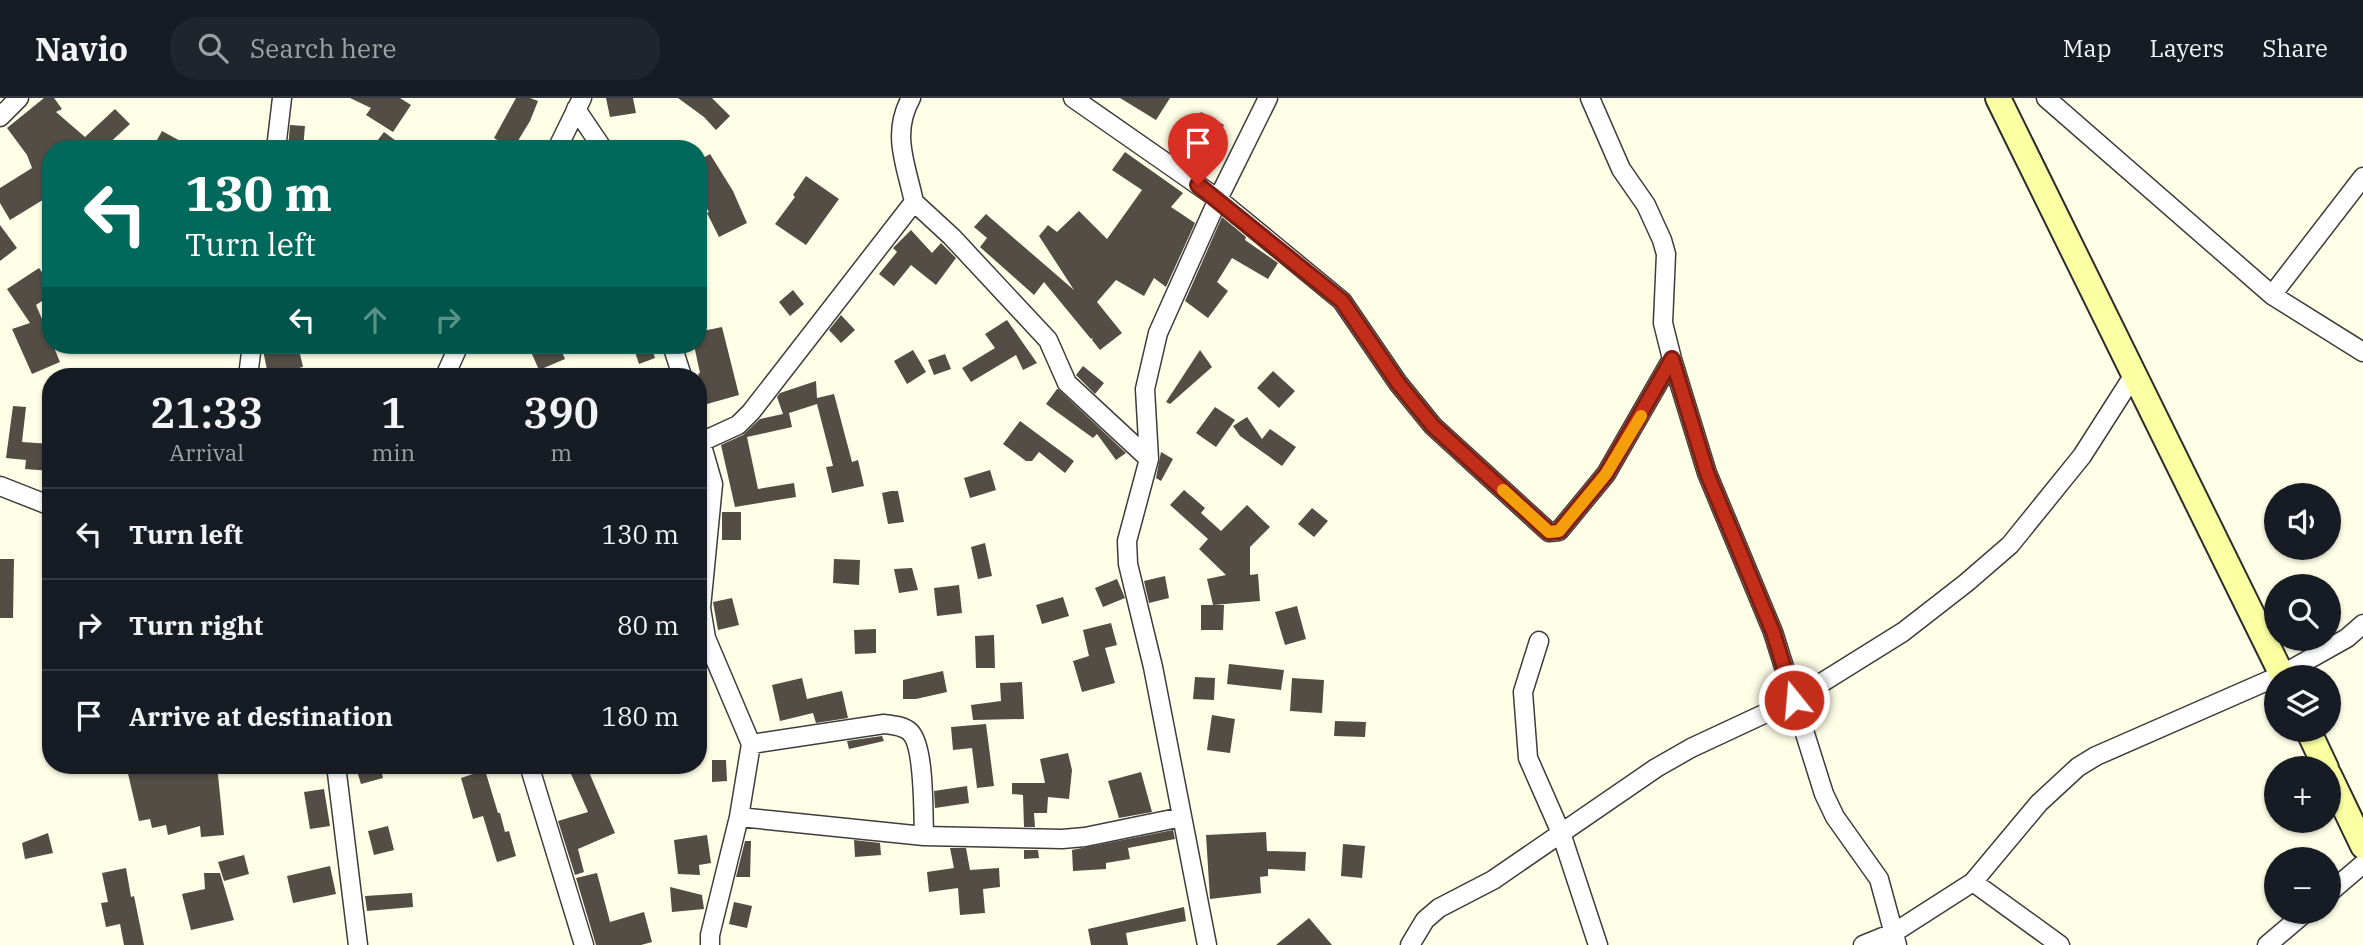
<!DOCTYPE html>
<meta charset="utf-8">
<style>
body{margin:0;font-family:"IBM Plex Serif",serif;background:#20242c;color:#f1f3f6;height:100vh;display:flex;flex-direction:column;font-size:26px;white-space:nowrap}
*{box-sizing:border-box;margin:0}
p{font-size:23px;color:#9ea1a6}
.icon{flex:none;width:38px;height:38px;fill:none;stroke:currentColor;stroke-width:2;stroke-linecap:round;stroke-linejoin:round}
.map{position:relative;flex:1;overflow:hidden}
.panel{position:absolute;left:42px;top:270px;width:665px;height:406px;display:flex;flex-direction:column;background:#171b24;border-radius:28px;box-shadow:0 2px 5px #0004}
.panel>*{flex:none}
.top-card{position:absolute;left:42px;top:42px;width:665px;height:214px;border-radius:28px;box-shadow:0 2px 5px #0004;background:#00695c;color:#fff;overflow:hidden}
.tools{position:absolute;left:2264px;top:385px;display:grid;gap:14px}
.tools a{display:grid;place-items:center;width:77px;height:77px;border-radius:50%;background:#171b24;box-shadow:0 2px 5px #0004;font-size:35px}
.pin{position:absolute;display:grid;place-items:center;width:60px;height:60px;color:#fff;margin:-72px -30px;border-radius:50% 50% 50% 0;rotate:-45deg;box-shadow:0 0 7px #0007}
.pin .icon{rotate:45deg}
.me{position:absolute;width:77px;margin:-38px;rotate:343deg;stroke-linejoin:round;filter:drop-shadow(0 0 5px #0008)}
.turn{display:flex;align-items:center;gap:24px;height:147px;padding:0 28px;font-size:32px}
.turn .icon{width:91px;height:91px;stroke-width:2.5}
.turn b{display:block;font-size:49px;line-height:60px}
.lanes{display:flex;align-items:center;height:66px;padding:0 28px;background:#0003;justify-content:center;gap:35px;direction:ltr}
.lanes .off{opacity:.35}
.eta{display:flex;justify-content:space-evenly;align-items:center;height:119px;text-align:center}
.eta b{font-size:42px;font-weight:600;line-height:49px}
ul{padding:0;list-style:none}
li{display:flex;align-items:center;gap:21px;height:91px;padding:0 28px;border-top:2px solid #363941}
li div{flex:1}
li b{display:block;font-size:26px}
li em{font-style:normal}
header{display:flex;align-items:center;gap:42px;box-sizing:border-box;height:98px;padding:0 35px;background:#171b24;border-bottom:2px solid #363941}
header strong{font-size:33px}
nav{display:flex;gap:38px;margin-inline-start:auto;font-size:24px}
.search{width:490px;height:63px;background:#20242c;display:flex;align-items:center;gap:18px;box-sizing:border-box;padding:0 24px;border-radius:28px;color:#9ea1a6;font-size:26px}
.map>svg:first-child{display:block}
</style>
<header>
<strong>Navio</strong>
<div class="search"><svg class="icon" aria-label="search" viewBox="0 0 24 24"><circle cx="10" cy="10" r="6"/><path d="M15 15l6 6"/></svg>Search here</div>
<nav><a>Map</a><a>Layers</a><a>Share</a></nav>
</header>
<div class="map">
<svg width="2363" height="847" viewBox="0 0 2363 847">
<rect width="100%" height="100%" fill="#fffee7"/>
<path fill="#534d46" d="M44 0H54L62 11 56 14 85 39 115 11 130 26 103 51H51V93L44 97 46 100 10 122 0 105V90L32 70 27 57 7 30Z
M350 0H400L411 7 393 34 366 17 371 10Z
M516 0H530L538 3 530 23 513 51 494 40Z
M606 0H633L636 15 610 19Z
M678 0H712L730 18 716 32 704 19Z
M1120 0H1170L1156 22Z
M1201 14 1224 27 1198 72 1175 57Z
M290 27 305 28 303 51H288Z
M162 33 195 51H152Z
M384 34 407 51H371Z
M1125 54 1183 95 1171 109 1195 125 1166 189 1154 180 1144 198 1116 182 1097 204 1122 235 1100 252 1092 242 1093 240 1091 241 1044 184 1034 197 980 149 987 140 974 129 986 116 1074 192 1039 138 1048 127 1057 134 1079 113 1107 141 1142 92 1112 72Z
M710 56 733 93 747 125 719 139 707 115 709 114 698 96V63Z
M806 78 839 101 806 147 775 126 795 99 793 97Z
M1222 119 1246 139 1245 142 1278 165 1268 181 1232 160 1217 184 1228 193 1208 220 1185 203Z
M0 127 17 150 0 163Z
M911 132 932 155 941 145 956 160 936 187 911 167 894 188 879 176 897 154 893 150Z
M39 170 51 187V197L36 207 51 242V247H53L60 264 32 276 12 231 30 225 7 191Z
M793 192 804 206 790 218 779 204Z
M841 217 855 232 841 245 829 232Z
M1007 222 1037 265 1023 272 1016 257 971 284 962 270 995 250 985 236Z
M722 229 739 297 707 306 698 276 700 275 694 247H698V234Z
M286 247H298L303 269 268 277 263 252Z
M528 247H559L565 261 539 272Z
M651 247 655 260 639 266 634 251Z
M913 252 926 274 907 286 894 263Z
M1200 252 1212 269 1170 306 1166 304Z
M945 256 951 271 934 277 928 262Z
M1083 268 1104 285 1095 296 1076 277Z
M1273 273 1295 293 1279 310 1257 290Z
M816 283 817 300 834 296 852 364 858 362 864 388 832 395 826 369 833 368 817 306 789 315 792 329 747 339 758 391 794 385 796 399 735 409 721 347 743 337 760 321 783 316 777 299 780 295Z
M1057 291H1058L1126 355 1116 362 1097 336 1093 340 1046 306Z
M13 308 26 309 22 344 51 346V373L25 371 26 362 6 360Z
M1215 309 1235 322 1216 349 1196 335Z
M1247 319 1262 341 1270 331 1296 349 1282 368 1240 338 1233 328Z
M1020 323 1074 363 1065 375 1039 354 1032 363H1026L1003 346Z
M1161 354 1173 361 1161 383 1156 380Z
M990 372 996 392 970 400 964 380Z
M1184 392 1205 410 1201 415 1221 433 1247 407 1270 429 1250 449V477L1258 476 1260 503 1213 507 1207 481 1226 477 1199 451 1208 441 1170 407Z
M891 393H898L904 424 888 426 882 395Z
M1312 410 1328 423 1314 439 1298 426Z
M722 414H741V442H722Z
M985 445 992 478 978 481 971 449Z
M0 461H14L13 520H0Z
M834 461 860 462 859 487 833 485Z
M912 470 918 492 899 495 894 471Z
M1165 478 1169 500 1149 505 1144 483Z
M1117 481 1125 500 1103 509 1095 490Z
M959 487 962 515 937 518 934 490Z
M1063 499 1069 518 1042 526 1036 507Z
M732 500 739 527 718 532 713 504Z
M1201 507H1224L1223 532H1201Z
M1297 508 1306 541 1285 547 1275 514Z
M1111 525 1117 547 1105 550 1115 585 1082 594 1073 563 1089 558 1083 532Z
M876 531V555L855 556 854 532Z
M994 537 995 570H976L975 538Z
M1229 566 1284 572 1281 592 1227 586Z
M943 573 947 594 916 601H903V582Z
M1195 579 1215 580 1214 602 1193 601Z
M802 580 807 601 842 593 848 620 816 625 813 615 780 623 772 587Z
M1292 580 1324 582 1322 615 1290 613Z
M1022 584 1024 621 973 622 971 607 1001 603 1000 585Z
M1212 617 1235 621 1230 655 1207 652Z
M1335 623 1366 624 1365 639 1334 638Z
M986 626 994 688 977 690 972 650 953 652 951 629Z
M882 638 884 643 849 651 847 643Z
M1068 655 1072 672 1069 701 1048 699 1047 715H1034L1035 729H1024L1023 697 1012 696V685H1045L1040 661Z
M712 662H726L727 683 712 684Z
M126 667H217L224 737 201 739 200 728 168 737 166 727 152 730 150 721 139 723Z
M355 667H380L383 680 361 686Z
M567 667H586L615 735 578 751 584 774 575 777 558 723 588 714Z
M485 672 498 715H500L505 734 509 733 516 758 497 764 483 718 473 721 461 680Z
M1141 674 1152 714 1119 720 1108 683Z
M967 688 969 705 935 710 934 693Z
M324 691 330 728 310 731 304 694Z
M388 728 394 752 374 757 368 733Z
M1173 732 1175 741 1128 750 1130 761 1106 765V771L1073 773 1072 752Z
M1266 734 1267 753 1306 754 1305 773 1268 771V778L1260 779 1261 795 1210 801 1206 737Z
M48 735 53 755 25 761 22 745Z
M707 737 711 765 699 767 700 777 678 776 674 742Z
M854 742 880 745 881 757 855 759Z
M745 743H751L750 779H736Z
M1343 746 1365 748 1362 780 1341 778Z
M950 750H966L970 772 999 770 1000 789 983 791 985 815 960 817 958 790 929 794 927 774 954 770Z
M1024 752H1038L1039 760 1024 761Z
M244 757 249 776 224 783 218 764Z
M330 768 336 796 293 805 287 778Z
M126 770 131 799 134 798 144 847H124L120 826 106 829 101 805 108 804 102 775Z
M204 775H220L234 822 191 832 182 796 205 791Z
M597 775 610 824 644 814 652 844 641 847H596L576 780Z
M670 789 702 797 704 811 672 814Z
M412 795 413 809 367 813 365 798Z
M734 804 752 808 747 830 729 826Z
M1184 809 1186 823 1126 835 1128 847H1091L1088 831Z
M1309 820 1332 847H1276Z"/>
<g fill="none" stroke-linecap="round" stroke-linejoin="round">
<g stroke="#3d3d3d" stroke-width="21">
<path id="street" d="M1073 0 1218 101 1342 203 1398 285 1433 328 1549 434 1559 433 1606 376 1672 261
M1590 0 1621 71 1646 107 1662 142 1666 156 1663 225 1672 261 1707 375 1773 534 1824 696 1835 719 1879 781 1897 847
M2046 0 2272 197 2363 254
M576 11 603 51
M0 19 19 0
M276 51 282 0
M557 51 582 0
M914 104 952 139 1048 242 1067 285 1149 361
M2272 197 2363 79
M672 247 682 278
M248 278 252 247
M445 278 459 247
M698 334 713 386 701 510 706 540 751 646 739 719 710 837V847
M701 344 738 327 751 314 914 104C906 66 891 36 911 0
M0 388 51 408
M1539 543 1523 594 1528 660 1561 735 1598 847
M751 646 884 626C893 627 904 628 910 634 925 648 923 716 924 738
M336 667 358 847
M529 667 584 847
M739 719 924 738 1062 741 1085 739 1182 719
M1973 784 2060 847
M2329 795 2363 766
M1207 847 1153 569 1128 466 1127 443 1149 361 1145 291 1158 235 1218 101 1268 0
M1410 847 1425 822 1439 810 1493 782 1656 670 1691 650 1794 602 1903 534 1966 485 2010 447 2082 358 2135 275
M1863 847 1895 834 1973 784 2039 705 2078 669 2096 658 2281 577 2347 540 2363 526
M2267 847 2306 814"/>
</g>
<g stroke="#2c2c2c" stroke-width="28">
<path id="secondary" d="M1998 0 2283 579
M2308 632 2326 670
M2329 677 2363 748"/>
</g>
<use href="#street" stroke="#fff" stroke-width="18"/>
<use href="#secondary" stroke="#faffa2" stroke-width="24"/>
</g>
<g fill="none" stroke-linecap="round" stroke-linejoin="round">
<g stroke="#7e1e11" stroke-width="18">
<path id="route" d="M1198 87 1342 203 1398 285 1433 328 1549 434 1559 433 1606 376 1672 261 1707 375 1773 534 1794 602"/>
</g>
<use href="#route" stroke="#c22e1a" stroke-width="12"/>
<path stroke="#f59e0b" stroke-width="12" d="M1503 392 1549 434 1559 433 1606 376 1641 318"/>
</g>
</svg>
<div class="tools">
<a><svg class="icon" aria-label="sound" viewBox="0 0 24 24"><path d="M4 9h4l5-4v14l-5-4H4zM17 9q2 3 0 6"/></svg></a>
<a><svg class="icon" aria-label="search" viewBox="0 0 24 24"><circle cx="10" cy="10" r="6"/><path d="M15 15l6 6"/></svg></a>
<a><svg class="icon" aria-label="layers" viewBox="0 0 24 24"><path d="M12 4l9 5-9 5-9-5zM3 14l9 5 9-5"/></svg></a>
<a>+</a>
<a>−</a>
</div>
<div class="pin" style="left:1198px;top:87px;background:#d93025"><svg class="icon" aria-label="arrive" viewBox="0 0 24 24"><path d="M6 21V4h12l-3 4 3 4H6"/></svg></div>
<svg class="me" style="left:1794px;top:602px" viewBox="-20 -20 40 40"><circle r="17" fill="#c22e1a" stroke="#fff" stroke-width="3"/><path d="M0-11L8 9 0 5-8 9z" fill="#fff"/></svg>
<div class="top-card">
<div class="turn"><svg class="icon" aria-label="left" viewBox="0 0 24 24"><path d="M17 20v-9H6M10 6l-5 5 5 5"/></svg><div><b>130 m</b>Turn left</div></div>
<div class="lanes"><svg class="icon" aria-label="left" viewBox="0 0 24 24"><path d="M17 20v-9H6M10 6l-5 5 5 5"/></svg><svg class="icon off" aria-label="ahead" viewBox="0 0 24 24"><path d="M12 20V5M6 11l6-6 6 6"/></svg><svg class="icon off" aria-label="right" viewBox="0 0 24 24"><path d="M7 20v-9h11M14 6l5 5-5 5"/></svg></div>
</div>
<section class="panel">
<div class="eta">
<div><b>21:33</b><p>Arrival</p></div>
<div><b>1</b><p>min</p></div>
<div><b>390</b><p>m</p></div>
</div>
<ul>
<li><svg class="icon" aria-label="left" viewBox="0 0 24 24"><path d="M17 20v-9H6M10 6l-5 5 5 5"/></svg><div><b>Turn left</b></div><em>130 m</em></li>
<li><svg class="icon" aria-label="right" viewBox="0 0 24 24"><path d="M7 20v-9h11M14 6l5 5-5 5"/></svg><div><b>Turn right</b></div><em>80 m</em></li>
<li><svg class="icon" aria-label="arrive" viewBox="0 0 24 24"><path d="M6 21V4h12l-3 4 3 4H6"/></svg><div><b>Arrive at destination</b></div><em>180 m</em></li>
</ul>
</section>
</div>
